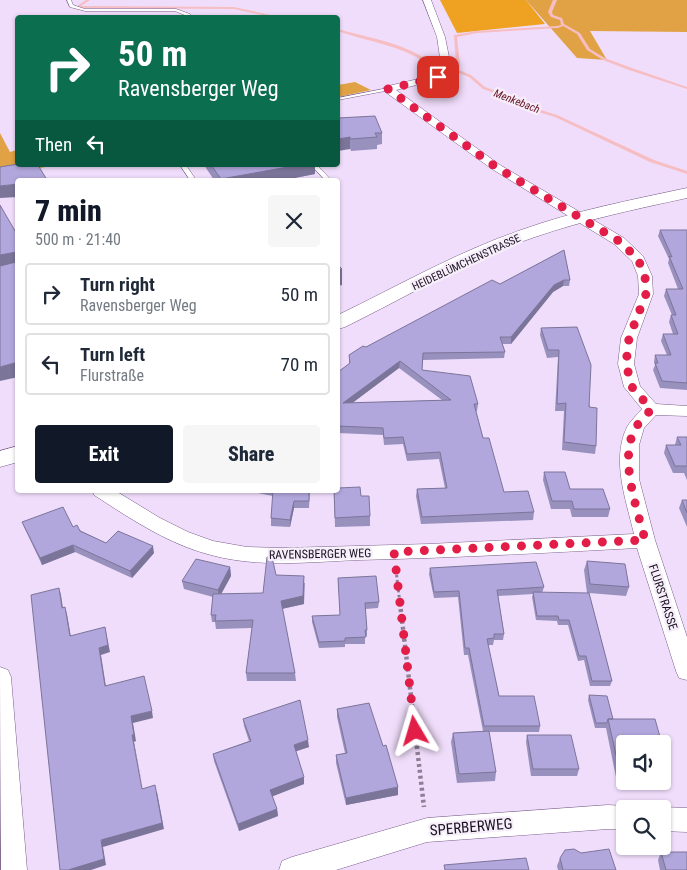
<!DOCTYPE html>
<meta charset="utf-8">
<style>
body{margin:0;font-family:"Roboto Condensed",sans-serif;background:#f6f6f7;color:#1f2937;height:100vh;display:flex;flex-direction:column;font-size:19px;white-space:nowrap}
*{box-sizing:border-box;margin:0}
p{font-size:16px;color:#747a83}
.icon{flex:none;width:28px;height:28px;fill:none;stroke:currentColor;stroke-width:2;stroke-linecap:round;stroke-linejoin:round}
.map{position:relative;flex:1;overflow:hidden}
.panel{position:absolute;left:15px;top:178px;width:325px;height:315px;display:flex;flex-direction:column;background:#fff;border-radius:5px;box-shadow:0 1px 4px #0004}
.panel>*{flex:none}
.top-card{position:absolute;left:15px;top:15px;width:325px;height:152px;border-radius:5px;box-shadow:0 1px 4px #0004;background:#0b6e4f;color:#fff;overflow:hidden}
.tools{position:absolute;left:616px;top:735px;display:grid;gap:10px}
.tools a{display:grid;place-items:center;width:55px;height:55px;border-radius:5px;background:#fff;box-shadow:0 1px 4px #0004;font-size:25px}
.pin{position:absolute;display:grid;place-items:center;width:42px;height:42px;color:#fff;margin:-21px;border-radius:10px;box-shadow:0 2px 8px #0006}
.me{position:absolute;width:55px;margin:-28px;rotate:353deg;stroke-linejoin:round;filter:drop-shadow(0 0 4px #0008)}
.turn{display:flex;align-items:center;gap:18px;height:105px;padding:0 20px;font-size:22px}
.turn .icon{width:65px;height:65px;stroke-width:2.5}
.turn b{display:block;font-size:35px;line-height:42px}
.then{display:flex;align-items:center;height:48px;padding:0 20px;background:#0003;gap:10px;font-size:19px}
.round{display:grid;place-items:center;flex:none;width:52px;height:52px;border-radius:5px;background:#f6f6f7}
.head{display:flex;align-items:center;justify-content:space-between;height:85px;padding:0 20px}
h1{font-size:30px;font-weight:800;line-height:38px;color:#111827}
.primary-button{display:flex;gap:10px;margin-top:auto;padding:10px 20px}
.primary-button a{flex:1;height:58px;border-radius:5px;background:#111827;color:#fff;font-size:20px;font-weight:800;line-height:58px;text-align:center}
.primary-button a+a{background:#f6f6f7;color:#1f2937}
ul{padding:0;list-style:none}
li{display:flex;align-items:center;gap:15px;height:62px;margin:0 10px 8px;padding:0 10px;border:2px solid #e0e1e3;border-radius:5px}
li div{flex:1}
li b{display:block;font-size:19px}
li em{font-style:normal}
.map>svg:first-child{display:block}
</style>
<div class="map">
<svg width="687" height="870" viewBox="0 0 687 870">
<rect width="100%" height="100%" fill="#f0ddfb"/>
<path fill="#efa221" d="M440 0H526L545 24 457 33Z"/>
<path fill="#e1a246" d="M526 0H687V32L590 31 607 60 577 58Z
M355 82 371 90 338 97V85Z
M0 133 10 152 17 150 18 165H54L0 177Z"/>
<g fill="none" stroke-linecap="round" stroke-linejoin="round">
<path fill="#f6bdc2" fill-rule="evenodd" d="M86 0H90L81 6 234 7 284 18H276L234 9 77 8V6Z
M553 0H557L552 12 553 15 562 18 564 24 580 33 590 49 605 58 629 67 687 87V89L626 69 603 60 587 50 577 34 563 26 558 28 477 33 457 37 460 64 459 70 471 75 485 87 516 98 528 106 557 115 654 160 687 171V174L650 162 555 117 526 108 514 100 483 89 469 77 456 72V64L454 35 477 31 557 26 561 25 560 20 551 17 548 12Z
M338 29C368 38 408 43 432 64L429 65C402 45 368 42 338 31Z"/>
<g stroke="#795d89" stroke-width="1">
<path id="lane" d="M67 0H71L73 5 85 9H176L190 14 191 18H187V16L175 11H85L70 7Z
M388 88H390V90L338 100V98Z
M180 165H186L196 180H190Z
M311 165H317L331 180H325Z"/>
</g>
<g stroke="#795d89" stroke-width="1">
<path id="street" d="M423 0H431L445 37 452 72 441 79 396 90 500 165 624 238 643 256 652 276 653 294 637 338 634 364 640 386 656 404 687 406V416L656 415 644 428 639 445V479L655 540 687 637V680L679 678 676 671 637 548C544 553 451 558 358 560 309 562 259 568 211 555 168 544 131 519 94 495L92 490H114L160 518 188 532 213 541 247 547 284 548 429 544 634 534C626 500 611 460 627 427 631 420 637 415 642 409L624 387 618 364 621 338 639 294 638 276 632 261 614 244 492 169 384 91V87L435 75 442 71 437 37Z
M0 667 8 670 11 677 27 870H1Z
M608 805 625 806 633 809H625V830L608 829 427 842 336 870H279L282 861 292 857 427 818Z
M662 807 687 808V832L662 831V809H657Z"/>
</g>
<g stroke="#795d89" stroke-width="1">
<path id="secondary" d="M687 188V198C636 209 584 220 535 237 469 259 408 296 345 327L338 329V315C398 286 457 252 521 230 574 211 631 200 687 188Z
M18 446V462L0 467V451Z"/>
</g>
<path stroke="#8e7f97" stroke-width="3" stroke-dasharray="2.5 2.5" stroke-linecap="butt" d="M396 570 400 604"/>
<path stroke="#8e7f97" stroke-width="4.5" stroke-dasharray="3 3" stroke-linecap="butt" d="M400 603 424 807"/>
<use href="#lane" fill="#fff" fill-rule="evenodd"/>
<use href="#street" fill="#fff" fill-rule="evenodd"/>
<use href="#secondary" fill="#fff" fill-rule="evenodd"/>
</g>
<path fill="#9890bd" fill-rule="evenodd" d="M338 118 382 133V144L377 145V149L351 151Z
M204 165H315V174L284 180H214Z
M660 230H687V390L660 388 653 370 655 365 654 362 655 355H667L661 341 663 334H673L669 322 671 315H672L664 296 666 289H678L668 263 669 259 658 236Z
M564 250 570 280 569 286H563L553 292 511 344H502L505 352 504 358 423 360 422 370 478 404 477 411H476L483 438 504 492 534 512 533 520 421 524 416 496 417 489 445 488 439 459 407 461 403 444 384 445 383 435 338 433V372L349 364V355L500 284ZM399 368 442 400 352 403Z
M577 327 596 446 595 454 562 450 564 411H555L558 357 547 358 540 335 541 328Z
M677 437H687V480L684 473H673L664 453 666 445H675Z
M544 472 570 489 610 509 608 517H572L570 509H551L543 480Z
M243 490H310L309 508H294L290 527 271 526V518L273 496Z
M334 490 361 496 370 516V526L335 527Z
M682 500H687V527L679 508Z
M22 522 73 527 106 543 154 553 132 578 75 552 42 565 25 529Z
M587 561 629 587 626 596 589 593 612 681 610 686H590L584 660 578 661 568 625H558L557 621 536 620 532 597 533 594 498 596 504 634 503 640H494L493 645H488L499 696 540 726 539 732H489L496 772 495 781 457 783 451 742 453 733 483 731 468 655H464L458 597 434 598 429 574 430 568 544 587 542 593H587L584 570Z
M230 567 231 576 221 594 263 593 276 575 305 583 304 604 282 609 295 673 296 681H247L246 673 252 628 216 629 215 622H212L211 615 213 597 184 589 182 581Z
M338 578 379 602 378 608 365 609 367 630V636H365V644H345V647L319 648 312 622V616L340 615Z
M589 695 613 719 625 744V777H616L606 728H595L588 700Z
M337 709 398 795 346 805 336 763V755L345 753 337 717Z
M243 719 309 747 296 751 304 784 272 796 277 809 278 816 239 831 214 761 213 754 249 741 244 726Z
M527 735 579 769 577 776H531L526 742Z
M662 744 670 768 666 777H662Z
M661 852 687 870H660L658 860Z
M581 853 616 870H558L557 866 560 858Z"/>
<path fill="#7c759a" d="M350 137V149L338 151V139Z
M299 165H315V174L284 180H221V179Z
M18 184V197L0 198V186Z
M16 252 18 265 0 269V255Z
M342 269V285L338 286V270Z
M564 280 563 286 553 292 511 344V337L554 285Z
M400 361 399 368 343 410V403Z
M18 362V377L0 381V367Z
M294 501V508L290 527V520Z
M73 545 75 552 42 565 40 558Z
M153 546 154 553 132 578 130 571Z
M230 567 231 576 219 598 218 590Z
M304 576V604L281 609V601Z
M59 588 61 595 64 615 62 608Z
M65 607 67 614 72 643 70 636Z
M105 627 110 652 101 655 107 693 105 686 99 648Z
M152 711 153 718 133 723 136 741 134 742 144 795 132 735 131 716Z
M308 740 309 747 294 752V745Z
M304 777V784L271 797 270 790Z
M398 787V795L346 805V798Z
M157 792 164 829 103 847 106 865 91 870H68Z
M277 809 278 816 239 831 238 824Z"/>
<path fill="#b1a7dc" stroke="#7c759a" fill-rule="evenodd" d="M375 116 382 133H375L377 137 351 139 350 137 338 139V118Z
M18 164V165H38L47 180H18V184L0 186V167Z
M211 165H299L221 179Z
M0 205 18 236V362L0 367V266L16 262V252L0 255Z
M660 230H687V383L662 381 655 363H658L655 355H671L663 334H678L671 315H676L666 289H683L669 256 672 257Z
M564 250 570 280H564L554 285 511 337H500L505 352 423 353 422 370 470 376 478 404H474L483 438H489L504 492 528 491 534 512 422 517 417 489 447 488 440 452 407 454 403 437 384 438 383 428 338 426V372L350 363 349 355 363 346 366 347 492 280 500 284ZM400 361 451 400 343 403Z
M338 265 342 269 338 270Z
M577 327 591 365 589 407 597 408 596 446 564 442 566 403 557 404 559 350H548L541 328Z
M677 437H687V466H675L666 445H681Z
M544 472H565L570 489H603L610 509H574L572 501H552Z
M360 487 361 496H369L370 516 335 518 334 490H338V488Z
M273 490H309V501H294L290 520 271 518Z
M682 500H687V513Z
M63 507 73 527 77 525 80 531 106 543 118 531 153 546 130 571 73 545 40 558 22 522Z
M267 557H272L276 575 304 576 303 596 281 601 295 673H246L253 620 215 621 216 615H211L213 594 263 593Z
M196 559 230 567 218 590 182 581Z
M587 561 625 564 629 587 590 584Z
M536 562 544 587 497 590 504 634H494V638L487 639 499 696H534L540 726H484L469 648H465L459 591 434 592 430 568Z
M376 576 379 602 365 603 367 630H365L366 637 345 638V641L319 642 312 616 340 615 338 578Z
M59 588 62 608 65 607 70 636 105 627 108 645 99 648 105 686 144 676 152 711 131 716 134 735H132L142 789 155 785 162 823 101 840 104 859 68 870H60L31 595Z
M533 592 589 593 612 681H592L586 656H579L569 620H559L558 616H537Z
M589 695 607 696 613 719H608L607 723H596Z
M300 700 308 740 294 745 304 777 270 790 277 809 238 824 213 754 251 741 243 719Z
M369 703 383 746 386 745 398 787 346 798 336 755 347 753 337 709Z
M608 719H655L662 744H625V768H619Z
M489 731 496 772 459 774 453 733Z
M527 735H571L579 769H533Z
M662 744 670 768H662Z
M574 849 581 853 609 849 616 870H563L560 858 565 850Z
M661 852H687V870H666Z
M526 858 529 870H445L444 865Z"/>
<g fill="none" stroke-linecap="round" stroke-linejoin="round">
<path stroke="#e11d48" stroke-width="9" stroke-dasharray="0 16.2" d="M415 731 394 552 645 540C637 508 618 457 636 427 640 421 647 415 651 409L632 387 626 364 629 338 646 294 645 276 638 259 619 241 496 167 388 89 438 77"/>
</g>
<g text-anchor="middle" stroke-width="4.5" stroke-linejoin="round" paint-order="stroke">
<g font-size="11" font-style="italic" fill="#671426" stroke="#f6effa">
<text transform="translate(517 101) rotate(21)" y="4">Menkebach</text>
</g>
<g font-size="11" fill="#1b1021" stroke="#f6effa">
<text transform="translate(466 262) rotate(-25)" y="4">HEIDEBLÜMCHENSTRASSE</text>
</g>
<g font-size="12" fill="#1b1021" stroke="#f6effa">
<text transform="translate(320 554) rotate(-1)" y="4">RAVENSBERGER WEG</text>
<text transform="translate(663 597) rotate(72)" y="4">FLURSTRASSE</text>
</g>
<g font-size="15" fill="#1b1021" stroke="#f6effa">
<text transform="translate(471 827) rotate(-5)" y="5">SPERBERWEG</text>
</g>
</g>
</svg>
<div class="tools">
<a><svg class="icon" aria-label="sound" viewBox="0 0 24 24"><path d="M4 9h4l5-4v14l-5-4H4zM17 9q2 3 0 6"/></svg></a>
<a><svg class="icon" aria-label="search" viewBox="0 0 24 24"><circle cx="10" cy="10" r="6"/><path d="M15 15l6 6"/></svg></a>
</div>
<div class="pin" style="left:438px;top:77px;background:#d93025"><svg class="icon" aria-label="arrive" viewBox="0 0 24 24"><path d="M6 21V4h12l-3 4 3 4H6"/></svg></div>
<svg class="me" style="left:415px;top:731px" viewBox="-20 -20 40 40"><path d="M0-17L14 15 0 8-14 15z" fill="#e11d48" stroke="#fff" stroke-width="4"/></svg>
<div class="top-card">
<div class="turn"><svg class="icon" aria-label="right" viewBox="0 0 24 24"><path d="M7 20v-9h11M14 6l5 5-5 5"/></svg><div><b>50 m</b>Ravensberger Weg</div></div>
<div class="then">Then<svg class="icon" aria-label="left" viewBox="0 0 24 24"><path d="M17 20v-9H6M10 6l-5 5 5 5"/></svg></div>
</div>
<section class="panel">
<div class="head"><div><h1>7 min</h1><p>500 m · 21:40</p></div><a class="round"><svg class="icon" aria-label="close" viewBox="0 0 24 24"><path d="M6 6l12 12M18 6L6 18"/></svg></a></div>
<ul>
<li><svg class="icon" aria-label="right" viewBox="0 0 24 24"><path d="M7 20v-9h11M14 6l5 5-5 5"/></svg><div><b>Turn right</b><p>Ravensberger Weg</p></div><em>50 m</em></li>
<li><svg class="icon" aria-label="left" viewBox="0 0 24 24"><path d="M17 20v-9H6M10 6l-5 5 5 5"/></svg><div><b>Turn left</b><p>Flurstraße</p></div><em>70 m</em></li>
</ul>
<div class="primary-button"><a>Exit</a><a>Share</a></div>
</section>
</div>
